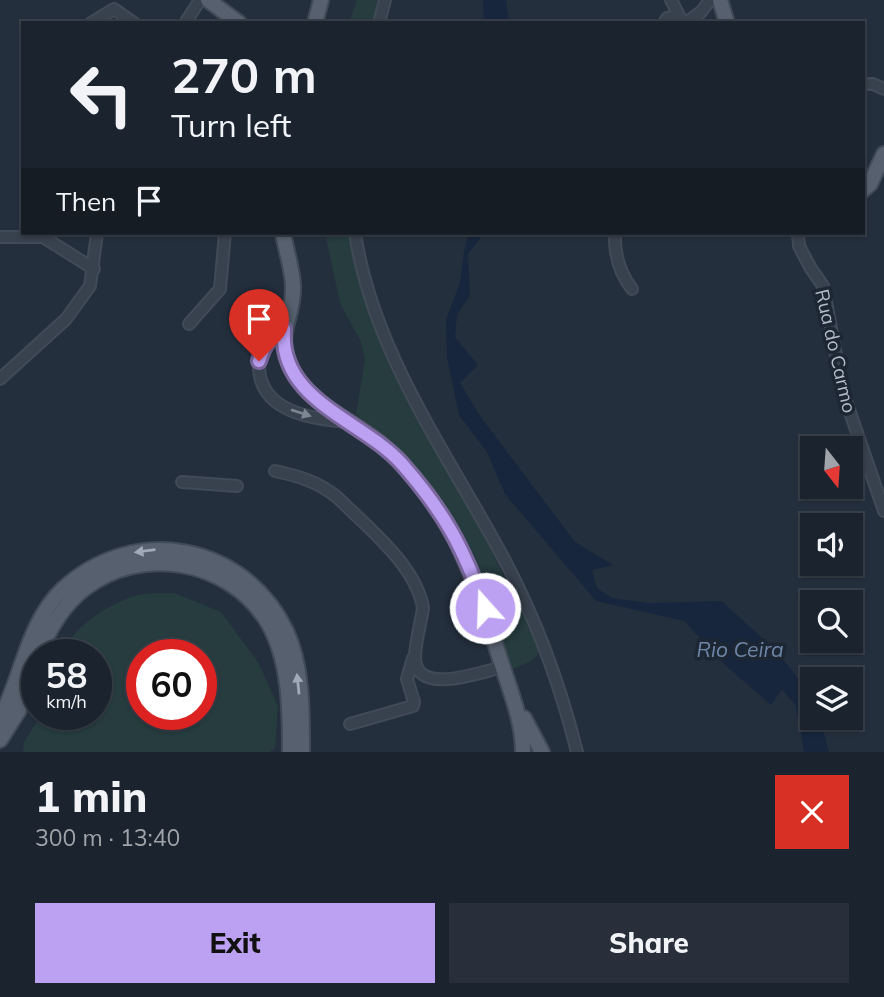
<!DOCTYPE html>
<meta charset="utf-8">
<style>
body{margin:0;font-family:Mulish,sans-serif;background:#282f3a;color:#f1f3f6;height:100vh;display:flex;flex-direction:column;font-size:26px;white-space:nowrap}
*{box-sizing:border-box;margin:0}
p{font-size:23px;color:#a0a4aa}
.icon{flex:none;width:38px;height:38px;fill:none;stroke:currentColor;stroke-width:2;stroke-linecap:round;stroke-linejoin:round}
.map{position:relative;height:752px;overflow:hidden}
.sheet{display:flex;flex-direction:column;background:#1b232e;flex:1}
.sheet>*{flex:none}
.banner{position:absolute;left:21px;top:21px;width:844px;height:214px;border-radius:0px;box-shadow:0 2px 5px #0004,0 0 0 2px #39404a;background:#1b232e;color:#f1f3f6;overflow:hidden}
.needle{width:46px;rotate:163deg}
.buttons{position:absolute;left:800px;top:436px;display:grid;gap:14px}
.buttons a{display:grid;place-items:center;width:63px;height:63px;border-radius:0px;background:#1b232e;box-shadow:0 2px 5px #0004,0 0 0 2px #39404a;font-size:35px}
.speed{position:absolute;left:21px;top:639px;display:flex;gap:14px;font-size:35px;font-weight:700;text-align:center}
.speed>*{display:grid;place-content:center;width:91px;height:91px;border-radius:50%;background:#1b232e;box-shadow:0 2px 5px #0004,0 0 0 2px #39404a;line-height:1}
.speed small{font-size:18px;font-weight:400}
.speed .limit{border:10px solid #d22;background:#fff;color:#111}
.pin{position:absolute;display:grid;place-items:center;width:60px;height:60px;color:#fff;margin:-72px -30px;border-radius:50% 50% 50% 0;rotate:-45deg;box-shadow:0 0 7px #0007}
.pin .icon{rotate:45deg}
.me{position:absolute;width:77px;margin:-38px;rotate:340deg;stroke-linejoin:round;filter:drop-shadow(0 0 5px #0008)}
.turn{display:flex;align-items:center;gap:24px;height:147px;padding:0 35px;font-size:32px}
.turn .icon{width:91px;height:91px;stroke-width:2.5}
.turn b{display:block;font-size:49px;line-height:60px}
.then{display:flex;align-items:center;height:66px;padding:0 35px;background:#0003;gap:14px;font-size:26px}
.round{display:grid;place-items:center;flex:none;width:74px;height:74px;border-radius:0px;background:#282f3a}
.overview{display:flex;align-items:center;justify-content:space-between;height:119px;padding:0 35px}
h1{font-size:42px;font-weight:800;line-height:52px}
.primary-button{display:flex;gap:14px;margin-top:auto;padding:14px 35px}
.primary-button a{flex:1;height:80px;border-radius:0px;background:#bca0f2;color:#111;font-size:28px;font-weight:800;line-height:80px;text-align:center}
.primary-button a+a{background:#282f3a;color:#f1f3f6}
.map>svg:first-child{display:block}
</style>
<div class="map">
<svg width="884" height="752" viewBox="0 0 884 752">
<rect width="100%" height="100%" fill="#242f3e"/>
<path fill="#263c3f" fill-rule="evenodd" d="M357 0H378L372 23H349Z
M325 233H351C359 296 382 357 414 412 435 449 460 485 479 523 487 538 493 555 501 571 508 586 538 635 539 647 540 661 522 665 512 669 498 622 485 572 460 528 434 484 395 447 356 414L365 360 361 342 340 303Z
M174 593 221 612 258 662 278 706 275 748 270 752H23L24 742 42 714H96V654H63C73 626 107 605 135 596 146 592 161 594 174 593ZM142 654H201V714H142Z"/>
<path fill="#17263c" d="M483 0H506L509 23H484Z
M469 233H484L468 254 470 295 457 315 455 337 478 365 460 383 480 416 575 542 613 565 592 570 597 588 612 598 648 603 722 601C751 630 812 674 812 718H820L829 752H804L796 706 782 689 771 705 725 665 684 621 596 601 505 494 487 452 459 415 447 358 446 319 460 283 464 251Z"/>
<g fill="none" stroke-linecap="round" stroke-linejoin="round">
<g stroke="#414a57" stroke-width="14">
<path id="minor" d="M671 0 683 23
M91 23 114 9 134 23
M185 23 200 0
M379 23 385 0
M664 23 667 18 678 15
M686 23 701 12 710 0
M863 84H873L884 89
M355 233C373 353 448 454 504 559 537 621 560 684 577 752
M615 233C614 254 619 272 632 289
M798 233 799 246 810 267 823 286 843 392 884 511
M0 237H43L94 269
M189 324 220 289 225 233
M284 329C268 338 259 349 259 368 261 412 312 419 347 422
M0 379 66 319 90 286 97 233
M275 471C299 476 318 482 337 497 367 527 416 565 423 608 421 623 415 643 415 657 415 697 480 672 503 667
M182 482 237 486
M350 724 413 706 414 702 407 679 413 658"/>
</g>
<g stroke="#414a57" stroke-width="18">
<path id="major" d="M208 0 239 23
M720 0 727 23
M315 23 321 0
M863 190 870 184 884 154
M283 233C286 250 292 268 293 285 295 320 272 333 293 372 313 407 353 420 382 445 454 508 474 578 502 665 511 693 523 722 523 752
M39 654C49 629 62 606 84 589 141 544 229 560 267 621 290 659 290 709 290 752
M524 718 542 752
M0 719C22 678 27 624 62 590 133 523 244 543 286 631 303 667 302 713 302 752
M0 740 19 710 37 661"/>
</g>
<use href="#minor" stroke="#38414e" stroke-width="10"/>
<use href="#major" stroke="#56606e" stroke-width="14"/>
</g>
<defs><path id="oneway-solid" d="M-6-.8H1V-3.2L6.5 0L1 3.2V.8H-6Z" transform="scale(1.75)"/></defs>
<use fill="#7c8592" href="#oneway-solid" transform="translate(301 413) rotate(18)"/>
<g fill="#a1aab7">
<use href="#oneway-solid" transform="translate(145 551) rotate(173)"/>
<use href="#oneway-solid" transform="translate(298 684) rotate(-96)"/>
</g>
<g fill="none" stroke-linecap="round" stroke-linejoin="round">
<g stroke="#7a689d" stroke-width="18">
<path id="route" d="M259 361C264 345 269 338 284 329 278 401 363 420 402 464 445 513 463 547 485 608"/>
</g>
<use href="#route" stroke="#bca0f2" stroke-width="12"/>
</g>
<g text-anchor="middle" stroke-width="7" stroke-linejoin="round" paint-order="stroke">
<g font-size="19" fill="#b4bcc9" stroke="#1d2633">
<text transform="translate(836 351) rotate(77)" y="7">Rua do Carmo</text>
</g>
<g font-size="21" font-style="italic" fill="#6d86a8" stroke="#1d2633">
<text x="740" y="657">Rio Ceira</text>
</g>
</g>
</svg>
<div class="buttons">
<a><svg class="needle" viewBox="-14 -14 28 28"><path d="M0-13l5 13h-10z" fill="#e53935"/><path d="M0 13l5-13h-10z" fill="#a0a4aa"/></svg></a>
<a><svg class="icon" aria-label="sound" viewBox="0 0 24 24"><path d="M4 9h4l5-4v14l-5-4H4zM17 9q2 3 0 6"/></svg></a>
<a><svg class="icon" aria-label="search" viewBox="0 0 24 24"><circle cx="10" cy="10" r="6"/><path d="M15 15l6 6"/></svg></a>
<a><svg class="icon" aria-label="layers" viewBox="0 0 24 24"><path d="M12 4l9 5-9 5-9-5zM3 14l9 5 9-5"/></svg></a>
</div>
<div class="speed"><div>58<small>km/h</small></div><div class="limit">60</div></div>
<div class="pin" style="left:259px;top:361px;background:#d93025"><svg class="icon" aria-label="arrive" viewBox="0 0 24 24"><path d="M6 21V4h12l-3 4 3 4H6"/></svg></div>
<svg class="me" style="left:485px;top:608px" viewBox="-20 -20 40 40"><circle r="17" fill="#bca0f2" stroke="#fff" stroke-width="3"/><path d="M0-11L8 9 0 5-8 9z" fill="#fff"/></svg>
<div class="banner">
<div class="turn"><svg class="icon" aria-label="left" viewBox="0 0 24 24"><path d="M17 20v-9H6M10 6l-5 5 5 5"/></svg><div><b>270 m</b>Turn left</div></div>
<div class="then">Then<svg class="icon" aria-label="arrive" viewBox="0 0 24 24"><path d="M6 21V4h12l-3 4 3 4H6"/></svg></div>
</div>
</div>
<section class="sheet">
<div class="overview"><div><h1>1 min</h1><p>300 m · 13:40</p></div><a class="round" style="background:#d93025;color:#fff"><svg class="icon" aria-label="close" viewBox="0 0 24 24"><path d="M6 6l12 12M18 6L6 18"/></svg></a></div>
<div class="primary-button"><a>Exit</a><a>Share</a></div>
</section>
